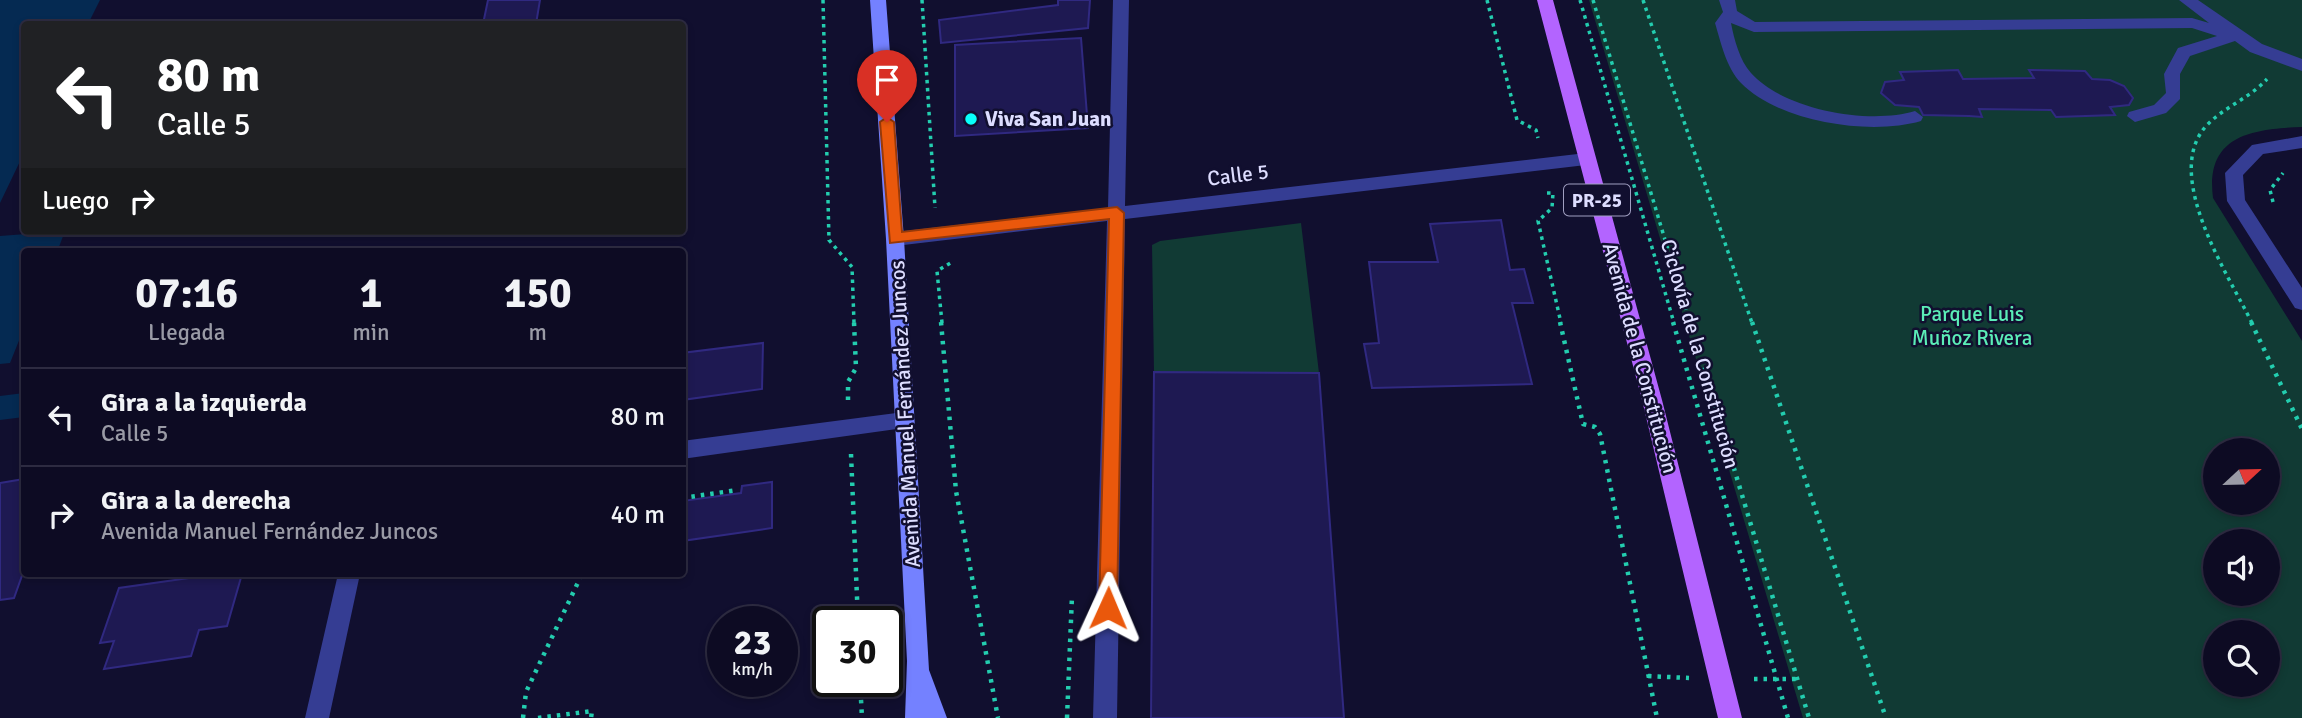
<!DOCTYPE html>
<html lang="es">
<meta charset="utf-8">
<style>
body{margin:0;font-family:Signika,sans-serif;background:#1b1930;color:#f1f3f6;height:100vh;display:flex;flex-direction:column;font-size:26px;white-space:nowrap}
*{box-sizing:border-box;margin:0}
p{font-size:23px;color:#9a9ba6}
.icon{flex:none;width:38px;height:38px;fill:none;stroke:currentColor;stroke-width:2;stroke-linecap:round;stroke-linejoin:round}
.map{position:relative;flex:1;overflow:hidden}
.panel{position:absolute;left:21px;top:248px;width:665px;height:329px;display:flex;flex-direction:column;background:#0d0b23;border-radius:7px;box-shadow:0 4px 10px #0003,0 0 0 2px #2d2b41}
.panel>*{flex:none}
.guide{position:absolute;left:21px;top:21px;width:665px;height:214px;border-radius:7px;box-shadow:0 4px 10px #0003,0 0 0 2px #2d2b41;background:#202124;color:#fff;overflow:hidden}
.needle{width:46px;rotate:68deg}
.fabs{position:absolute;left:2203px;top:438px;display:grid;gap:14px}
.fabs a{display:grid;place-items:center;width:77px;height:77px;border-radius:50%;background:#0d0b23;box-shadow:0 4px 10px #0003,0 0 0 2px #2d2b41;font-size:35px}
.speed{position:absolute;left:707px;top:606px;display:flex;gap:14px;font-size:35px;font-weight:700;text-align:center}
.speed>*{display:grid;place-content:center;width:91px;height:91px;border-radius:50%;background:#0d0b23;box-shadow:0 4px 10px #0003,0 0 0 2px #2d2b41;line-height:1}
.speed small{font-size:18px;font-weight:400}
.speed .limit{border:4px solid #111;border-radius:10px;background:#fff;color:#111}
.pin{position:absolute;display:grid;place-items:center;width:60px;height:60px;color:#fff;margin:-72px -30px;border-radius:50% 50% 50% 0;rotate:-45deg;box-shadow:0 0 7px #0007}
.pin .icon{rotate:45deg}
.me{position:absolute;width:77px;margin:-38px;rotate:1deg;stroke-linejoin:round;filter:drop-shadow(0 0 5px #0008)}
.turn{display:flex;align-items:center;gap:24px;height:147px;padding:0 21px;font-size:32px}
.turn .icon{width:91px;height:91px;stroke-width:2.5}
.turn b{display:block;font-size:49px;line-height:60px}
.then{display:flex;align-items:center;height:66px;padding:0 21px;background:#0003;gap:14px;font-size:26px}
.eta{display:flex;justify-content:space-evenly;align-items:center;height:119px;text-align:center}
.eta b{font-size:42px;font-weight:700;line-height:49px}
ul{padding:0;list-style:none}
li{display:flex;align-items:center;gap:21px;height:98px;padding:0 21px;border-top:2px solid #2d2b41}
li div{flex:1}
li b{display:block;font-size:26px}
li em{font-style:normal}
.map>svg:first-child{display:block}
</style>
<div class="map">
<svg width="2302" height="718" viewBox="0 0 2302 718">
<rect width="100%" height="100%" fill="#110f2f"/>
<path fill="#113a34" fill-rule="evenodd" d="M1589 0H2302V127C2252 129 2205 135 2213 198L2302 341V718H1803ZM2216 450H2268V502H2216ZM2216 541H2268V593H2216ZM2216 632H2268V684H2216Z
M1301 223 1319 373 1154 372 1152 245 1160 241Z"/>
<path fill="#052a52" d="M0 0H100L88 24H24V153L0 203Z
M65 231 57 252H24V328L10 363 0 364V236Z
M24 393V417L0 420V396Z"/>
<path fill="#1e1952" stroke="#302981" stroke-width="2" d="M488 0H540L536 24H483Z
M1058 0H1090L1088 28 941 43 939 20 1058 5Z
M1081 38 1088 128 955 136V45Z
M1958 70 1963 79 2034 78 2029 70 2085 71 2092 79 2110 80 2124 86 2133 98 2129 105 2110 107 2115 115 2056 117 2051 110 1979 109 1982 117 1969 116 1923 115 1919 107 1895 105 1881 93 1885 82 1904 80 1900 72Z
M1501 220 1510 270 1524 269 1533 303H1512L1532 384 1372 388 1364 344 1379 343 1369 262H1438L1430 224Z
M763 343 762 389 682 400V353Z
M1154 372 1319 373 1344 718H1151Z
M24 479V570L14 598 0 600V483Z
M772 482V528L682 541V501L741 493 742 486Z
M217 574H242L227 626 199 630 191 656 104 669 114 641 100 643 119 588Z"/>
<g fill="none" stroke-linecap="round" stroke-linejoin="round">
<path stroke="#23cdaf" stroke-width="3.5" stroke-dasharray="3.5 4.5" stroke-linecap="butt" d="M823 0 829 240 852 267 854 323
M922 0 935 208
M1487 0 1517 120 1536 130 1538 138
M1580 0 1674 323
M1593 0 1690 323
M1643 0 1752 323
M1547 193H1553L1552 208 1538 221 1561 323
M2273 202 2270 190 2283 173
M942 323 937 271 952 262
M2252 323C2228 274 2161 174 2207 125 2224 107 2250 98 2267 79"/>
<path stroke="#23cdaf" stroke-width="4.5" stroke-dasharray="3.5 6" stroke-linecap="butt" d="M941 322 956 491 998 718
M1560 322 1583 424 1595 427 1600 434 1657 718
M1673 322 1788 718
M1690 322 1809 718
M1752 322 1886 718
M2251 322 2302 429
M848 400V382L856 368 854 322
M851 454 858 621
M682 498 738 490
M1648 676 1689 678
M1754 679H1798
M860 681 862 718
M523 718 526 692 582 574
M538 718 592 711 591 718
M1067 718 1072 596"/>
<path fill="#353d93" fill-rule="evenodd" d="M1719 0H1735L1737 11 1755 22 2192 18 2209 23 2179 0H2198L2262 44 2302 59V71L2250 52 2235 41 2190 56 2180 74V99L2166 113 2135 122 2127 116 2129 112 2154 105 2166 93 2164 74 2178 48 2217 36 2192 28 1754 32 1731 23C1734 39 1740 61 1751 73 1784 110 1869 125 1915 111L1923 117 1921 121C1870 136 1779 122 1741 83 1726 67 1721 43 1715 23L1723 12Z
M2302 136V148L2263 154 2243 175 2245 200 2302 288V310L2295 308 2227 201 2225 173 2252 145Z
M904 412 911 414 914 420 911 426 904 428 682 459V441Z
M338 574H360L329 718H305Z"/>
<path fill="#353d93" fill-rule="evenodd" d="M1113 0H1129L1125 206 1586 153 1595 159 1586 165 1125 219 1117 718H1093L1107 221 895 246 886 239 895 232 1108 208Z"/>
<path fill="#7481ff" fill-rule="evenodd" d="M870 0H886L904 239 929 670 947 718H905L907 661 886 239Z"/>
<path fill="#b364ff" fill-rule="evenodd" d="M1537 0H1553L1662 400 1742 718H1718L1642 400Z"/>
</g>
<path fill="#ea580c" stroke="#983908" stroke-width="2" d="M887 117 894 122 902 232 1117 207 1124 213 1117 608 1114 614 1108 616 1101 614 1099 608 1109 219 890 243 880 122Z"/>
<circle fill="#09fffb" stroke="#110f2f" stroke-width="2.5" cx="971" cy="119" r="7"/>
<g text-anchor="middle" stroke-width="5" stroke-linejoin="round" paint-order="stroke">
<rect fill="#110f2f" stroke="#a09fc1" stroke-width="2" x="1564" y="184.5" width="66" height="31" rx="5"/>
<g font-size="19" font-weight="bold" fill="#ddf">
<text x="1597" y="207">PR-25</text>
</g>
<g font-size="21" font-weight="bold" fill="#ddf" stroke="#110f2f" text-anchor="start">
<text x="985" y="126">Viva San Juan</text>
</g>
<g font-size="21" fill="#ddf" stroke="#110f2f">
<text transform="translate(1238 175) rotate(-7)" y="7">Calle 5</text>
<text transform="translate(1700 354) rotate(74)" y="7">Ciclovía de la Constitución</text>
<text transform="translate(1640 358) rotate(75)" y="7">Avenida de la Constitución</text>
<text transform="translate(905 414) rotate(-93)" y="7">Avenida Manuel Fernández Juncos</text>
</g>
<g font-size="21" fill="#5bedb7" stroke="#110f2f">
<text x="1972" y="321">Parque Luis<tspan x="1972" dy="24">Muñoz Rivera</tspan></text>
</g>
</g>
</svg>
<div class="fabs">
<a><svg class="needle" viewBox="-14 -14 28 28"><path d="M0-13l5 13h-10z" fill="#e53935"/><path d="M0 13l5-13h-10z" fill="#9a9ba6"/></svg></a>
<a><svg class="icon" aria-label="sound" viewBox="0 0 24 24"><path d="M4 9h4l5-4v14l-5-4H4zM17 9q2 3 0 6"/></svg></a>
<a><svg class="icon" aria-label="search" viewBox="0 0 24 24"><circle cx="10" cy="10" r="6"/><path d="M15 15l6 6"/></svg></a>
</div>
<div class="speed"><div>23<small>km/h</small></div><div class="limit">30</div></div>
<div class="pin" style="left:887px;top:122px;background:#d93025"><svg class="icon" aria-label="arrive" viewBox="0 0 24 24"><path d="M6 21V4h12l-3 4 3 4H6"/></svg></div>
<svg class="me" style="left:1108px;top:608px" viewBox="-20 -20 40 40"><path d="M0-17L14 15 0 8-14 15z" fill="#ea580c" stroke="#fff" stroke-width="4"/></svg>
<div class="guide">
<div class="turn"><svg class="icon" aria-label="left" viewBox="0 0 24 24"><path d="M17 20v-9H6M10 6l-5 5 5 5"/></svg><div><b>80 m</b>Calle 5</div></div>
<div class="then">Luego<svg class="icon" aria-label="right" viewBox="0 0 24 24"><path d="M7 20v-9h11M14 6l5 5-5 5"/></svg></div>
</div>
<section class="panel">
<div class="eta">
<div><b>07:16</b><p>Llegada</p></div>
<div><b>1</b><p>min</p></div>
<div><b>150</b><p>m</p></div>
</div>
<ul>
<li><svg class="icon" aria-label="left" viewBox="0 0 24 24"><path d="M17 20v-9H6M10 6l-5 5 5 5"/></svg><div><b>Gira a la izquierda</b><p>Calle 5</p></div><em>80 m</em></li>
<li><svg class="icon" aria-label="right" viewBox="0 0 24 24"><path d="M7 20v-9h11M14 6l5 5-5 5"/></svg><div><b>Gira a la derecha</b><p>Avenida Manuel Fernández Juncos</p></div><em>40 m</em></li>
</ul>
</section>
</div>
